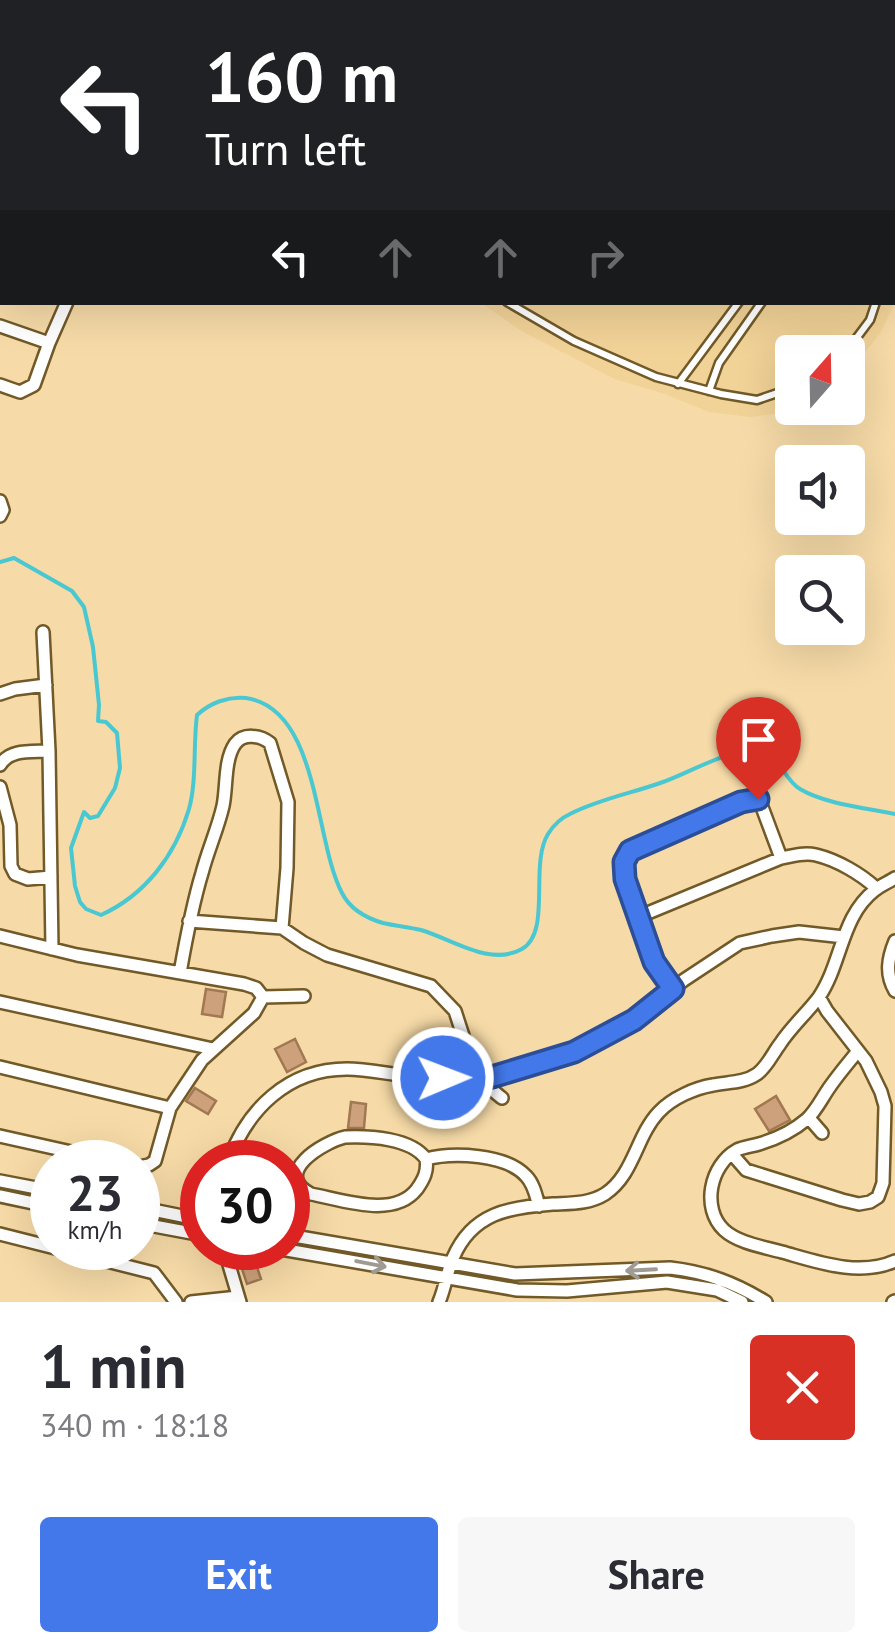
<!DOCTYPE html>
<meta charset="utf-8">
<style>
body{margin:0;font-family:"PT Sans",sans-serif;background:#f7f7f7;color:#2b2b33;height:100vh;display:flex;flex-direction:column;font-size:38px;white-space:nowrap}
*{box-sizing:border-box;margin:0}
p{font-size:32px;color:#7c7c81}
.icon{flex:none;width:55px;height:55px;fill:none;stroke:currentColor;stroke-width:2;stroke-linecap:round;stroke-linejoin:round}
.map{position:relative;height:1302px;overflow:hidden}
.details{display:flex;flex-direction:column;background:#fff;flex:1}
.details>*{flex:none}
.top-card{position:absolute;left:0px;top:0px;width:895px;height:305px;box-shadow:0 10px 40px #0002;background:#202124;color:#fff;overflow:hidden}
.needle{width:65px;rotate:20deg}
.controls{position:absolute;left:775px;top:335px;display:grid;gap:20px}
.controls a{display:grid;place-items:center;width:90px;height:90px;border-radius:10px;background:#fff;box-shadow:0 10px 40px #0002;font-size:50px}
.speed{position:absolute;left:30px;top:1140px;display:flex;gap:20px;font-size:50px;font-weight:700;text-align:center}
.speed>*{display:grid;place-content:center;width:130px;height:130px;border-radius:50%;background:#fff;box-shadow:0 10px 40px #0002;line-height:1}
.speed small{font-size:25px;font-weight:400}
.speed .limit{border:15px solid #d22;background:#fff;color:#111}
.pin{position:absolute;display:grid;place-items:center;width:85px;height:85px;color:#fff;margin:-102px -42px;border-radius:50% 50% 50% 0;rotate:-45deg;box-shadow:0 0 10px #0007}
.pin .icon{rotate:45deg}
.me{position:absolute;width:110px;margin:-55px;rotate:89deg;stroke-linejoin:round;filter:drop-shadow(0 0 8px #0008)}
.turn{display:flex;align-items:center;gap:35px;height:210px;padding:0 40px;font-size:45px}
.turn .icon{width:130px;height:130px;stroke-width:2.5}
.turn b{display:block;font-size:70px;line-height:85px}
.lanes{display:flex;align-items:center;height:95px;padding:0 40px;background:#0003;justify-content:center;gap:50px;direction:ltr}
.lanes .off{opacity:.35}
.round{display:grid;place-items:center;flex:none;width:105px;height:105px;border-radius:10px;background:#f7f7f7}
.overview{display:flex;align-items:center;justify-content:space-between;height:170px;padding:0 40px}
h1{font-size:60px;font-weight:700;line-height:75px}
.button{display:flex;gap:20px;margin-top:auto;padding:20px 40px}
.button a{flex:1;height:115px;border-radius:10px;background:#4278e9;color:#fff;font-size:40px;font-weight:700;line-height:115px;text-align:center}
.button a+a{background:#f7f7f7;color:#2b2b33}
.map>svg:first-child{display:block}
</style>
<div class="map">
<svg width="895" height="1302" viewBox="0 0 895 1302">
<rect width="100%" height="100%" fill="#f6daa7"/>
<path fill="#f1d297" d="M212 0H895V302L881 332 848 374V352H792V408H798L783 413 750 417 709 412 665 394 615 379 523 332 481 303 892 302V2H211Z"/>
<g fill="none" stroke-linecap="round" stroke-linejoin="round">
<path stroke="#4ac8d2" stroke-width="4" d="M0 562 14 558 72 591 84 607 93 647 99 705 98 721 106 722 117 733 120 768 115 788 98 816 90 818 84 812 71 848 75 886 80 902 86 909 101 915C145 895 175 856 189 809 197 780 193 744 197 715 210 703 228 696 246 698 320 709 314 841 342 893 350 909 366 918 383 923 396 926 408 927 421 930 452 939 490 967 522 949 552 932 529 865 548 834 553 826 561 818 570 814 599 799 633 793 663 782 686 774 734 747 756 750 780 752 782 778 800 789 825 804 866 808 895 814"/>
</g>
<path fill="#cda17b" stroke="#a17852" stroke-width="2.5" d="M206 989 226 992 222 1017 202 1014Z
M295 1039 306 1062 287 1072 275 1049Z
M195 1088 216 1101 208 1114 186 1101Z
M776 1096 790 1120 769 1131 755 1109Z
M351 1102 366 1104 364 1128H348Z
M255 1261 261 1279 247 1284 241 1266Z"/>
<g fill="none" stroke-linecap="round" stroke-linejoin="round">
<g stroke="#715928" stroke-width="11">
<path id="lane" d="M254 0 256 2
M589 0 592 2
M622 0 625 2
M226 2 227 0
M388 2 391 0
M657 2V0
M851 2V0
M871 2V0
M892 13H895
M892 21 895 19
M892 255 895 247
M507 302 574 341 656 377 721 394 757 400 792 388
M846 352 870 320 876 302
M678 384 739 302
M709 391 719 363 762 302"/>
</g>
<g stroke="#715928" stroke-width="16">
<path id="street" d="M106 2 107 0
M166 2 167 0
M0 267 2 258
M0 326 49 343
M0 385 20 392 34 385 49 343 67 302
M0 501 3 510 0 516
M43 632 49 751 52 949
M0 694 15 689 46 685
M0 765C10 749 30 752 49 751
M0 787 10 825 11 866 15 874 28 879 51 877
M638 917 781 858C793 856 804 852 816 855 837 860 861 874 876 888
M189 921 282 928
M0 936 77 955 244 984 256 988 263 997
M895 941C888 958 885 974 895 991
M180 973C186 939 192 906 202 873 208 850 218 828 223 806 227 787 224 760 235 744 243 733 260 735 270 743L288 802 287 868 282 928 304 943 327 955 431 986 455 1011 477 1079 492 1077 573 1052 634 1020 684 980 740 943 772 936 799 932 844 937
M673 989 654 962 625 879 624 862 630 851 741 802 759 799 781 858
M0 1002 213 1049
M858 1051C848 1063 838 1075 829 1088 822 1098 816 1111 807 1119 793 1131 776 1139 759 1144 752 1146 743 1147 737 1150 710 1165 701 1208 724 1230 738 1243 764 1247 782 1252 818 1262 859 1277 895 1261
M0 1067 170 1108
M809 1118 822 1133
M0 1136 116 1162
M345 1137C370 1136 411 1138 426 1159 428 1171 424 1179 417 1189 394 1219 343 1200 311 1194 271 1173 324 1142 345 1137Z
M732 1154 746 1170 842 1200 859 1204 870 1202 878 1197 883 1183 885 1106 881 1092 866 1061 827 1011 819 997
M426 1159C453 1152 506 1154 526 1176 534 1184 536 1196 539 1206
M228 1162C247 1110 287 1069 347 1069 367 1069 388 1074 408 1076 425 1078 464 1074 477 1079 486 1083 495 1093 502 1098
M138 1167 149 1165 155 1161 170 1108 202 1060 254 1013 263 997 304 996
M0 1181 52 1191
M0 1196 52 1207
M138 1207 202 1220
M138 1223 202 1235
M0 1234 154 1273 176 1302
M288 1235 515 1274 670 1268C706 1272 735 1283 766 1302
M224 1248 240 1302
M275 1248 517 1290 567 1291 667 1282 717 1290 742 1302
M191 1302 238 1297
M439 1302C445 1288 447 1272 453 1258 472 1213 509 1207 553 1204 571 1203 589 1204 605 1194 634 1175 636 1136 659 1112 672 1098 695 1088 713 1085 728 1082 744 1083 757 1074 767 1067 773 1053 780 1044 791 1027 807 1013 819 997 842 963 841 916 875 890 881 885 889 882 895 878
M893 1302 895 1301"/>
</g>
<use href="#lane" stroke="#fff" stroke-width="6"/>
<use href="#street" stroke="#fff" stroke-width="11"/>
</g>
<defs><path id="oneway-shaft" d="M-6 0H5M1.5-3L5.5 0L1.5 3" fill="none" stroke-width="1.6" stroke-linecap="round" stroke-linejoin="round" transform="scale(2.5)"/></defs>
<g stroke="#a09b92">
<use href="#oneway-shaft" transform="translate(371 1264) rotate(11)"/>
<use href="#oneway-shaft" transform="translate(641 1270) rotate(177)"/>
</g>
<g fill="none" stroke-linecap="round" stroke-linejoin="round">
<g stroke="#2b4e97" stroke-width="25">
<path id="route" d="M443 1078 476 1079 492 1077 574 1052 634 1020 673 989 654 962 625 879 624 862 630 851 741 802 758 799"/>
</g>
<use href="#route" stroke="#4278e9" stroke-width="18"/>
</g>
</svg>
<div class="controls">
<a><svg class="needle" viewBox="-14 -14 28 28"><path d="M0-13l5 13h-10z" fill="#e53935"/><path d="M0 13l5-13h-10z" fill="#7c7c81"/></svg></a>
<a><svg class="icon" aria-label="sound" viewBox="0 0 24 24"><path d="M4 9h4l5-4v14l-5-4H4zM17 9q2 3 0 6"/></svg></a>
<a><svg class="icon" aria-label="search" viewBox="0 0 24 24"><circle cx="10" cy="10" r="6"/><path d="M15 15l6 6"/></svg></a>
</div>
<div class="speed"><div>23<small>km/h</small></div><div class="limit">30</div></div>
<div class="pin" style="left:758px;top:799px;background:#d93025"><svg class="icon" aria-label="arrive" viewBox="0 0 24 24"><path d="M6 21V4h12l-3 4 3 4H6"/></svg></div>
<svg class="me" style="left:443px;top:1078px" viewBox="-20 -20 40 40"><circle r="17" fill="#4278e9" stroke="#fff" stroke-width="3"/><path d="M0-11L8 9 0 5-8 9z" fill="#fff"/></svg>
<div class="top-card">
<div class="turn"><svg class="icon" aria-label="left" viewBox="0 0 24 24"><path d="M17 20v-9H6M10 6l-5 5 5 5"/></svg><div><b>160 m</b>Turn left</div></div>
<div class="lanes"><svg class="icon" aria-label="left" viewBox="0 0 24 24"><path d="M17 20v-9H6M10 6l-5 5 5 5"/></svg><svg class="icon off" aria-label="ahead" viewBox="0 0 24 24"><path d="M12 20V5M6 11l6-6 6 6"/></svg><svg class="icon off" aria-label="ahead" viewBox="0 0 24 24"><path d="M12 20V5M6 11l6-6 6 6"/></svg><svg class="icon off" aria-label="right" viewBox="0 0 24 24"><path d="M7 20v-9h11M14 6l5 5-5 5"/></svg></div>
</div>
</div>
<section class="details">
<div class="overview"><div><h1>1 min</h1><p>340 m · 18:18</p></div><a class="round" style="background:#d93025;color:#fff"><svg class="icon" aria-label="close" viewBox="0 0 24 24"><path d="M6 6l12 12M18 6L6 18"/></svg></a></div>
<div class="button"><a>Exit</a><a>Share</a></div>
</section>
